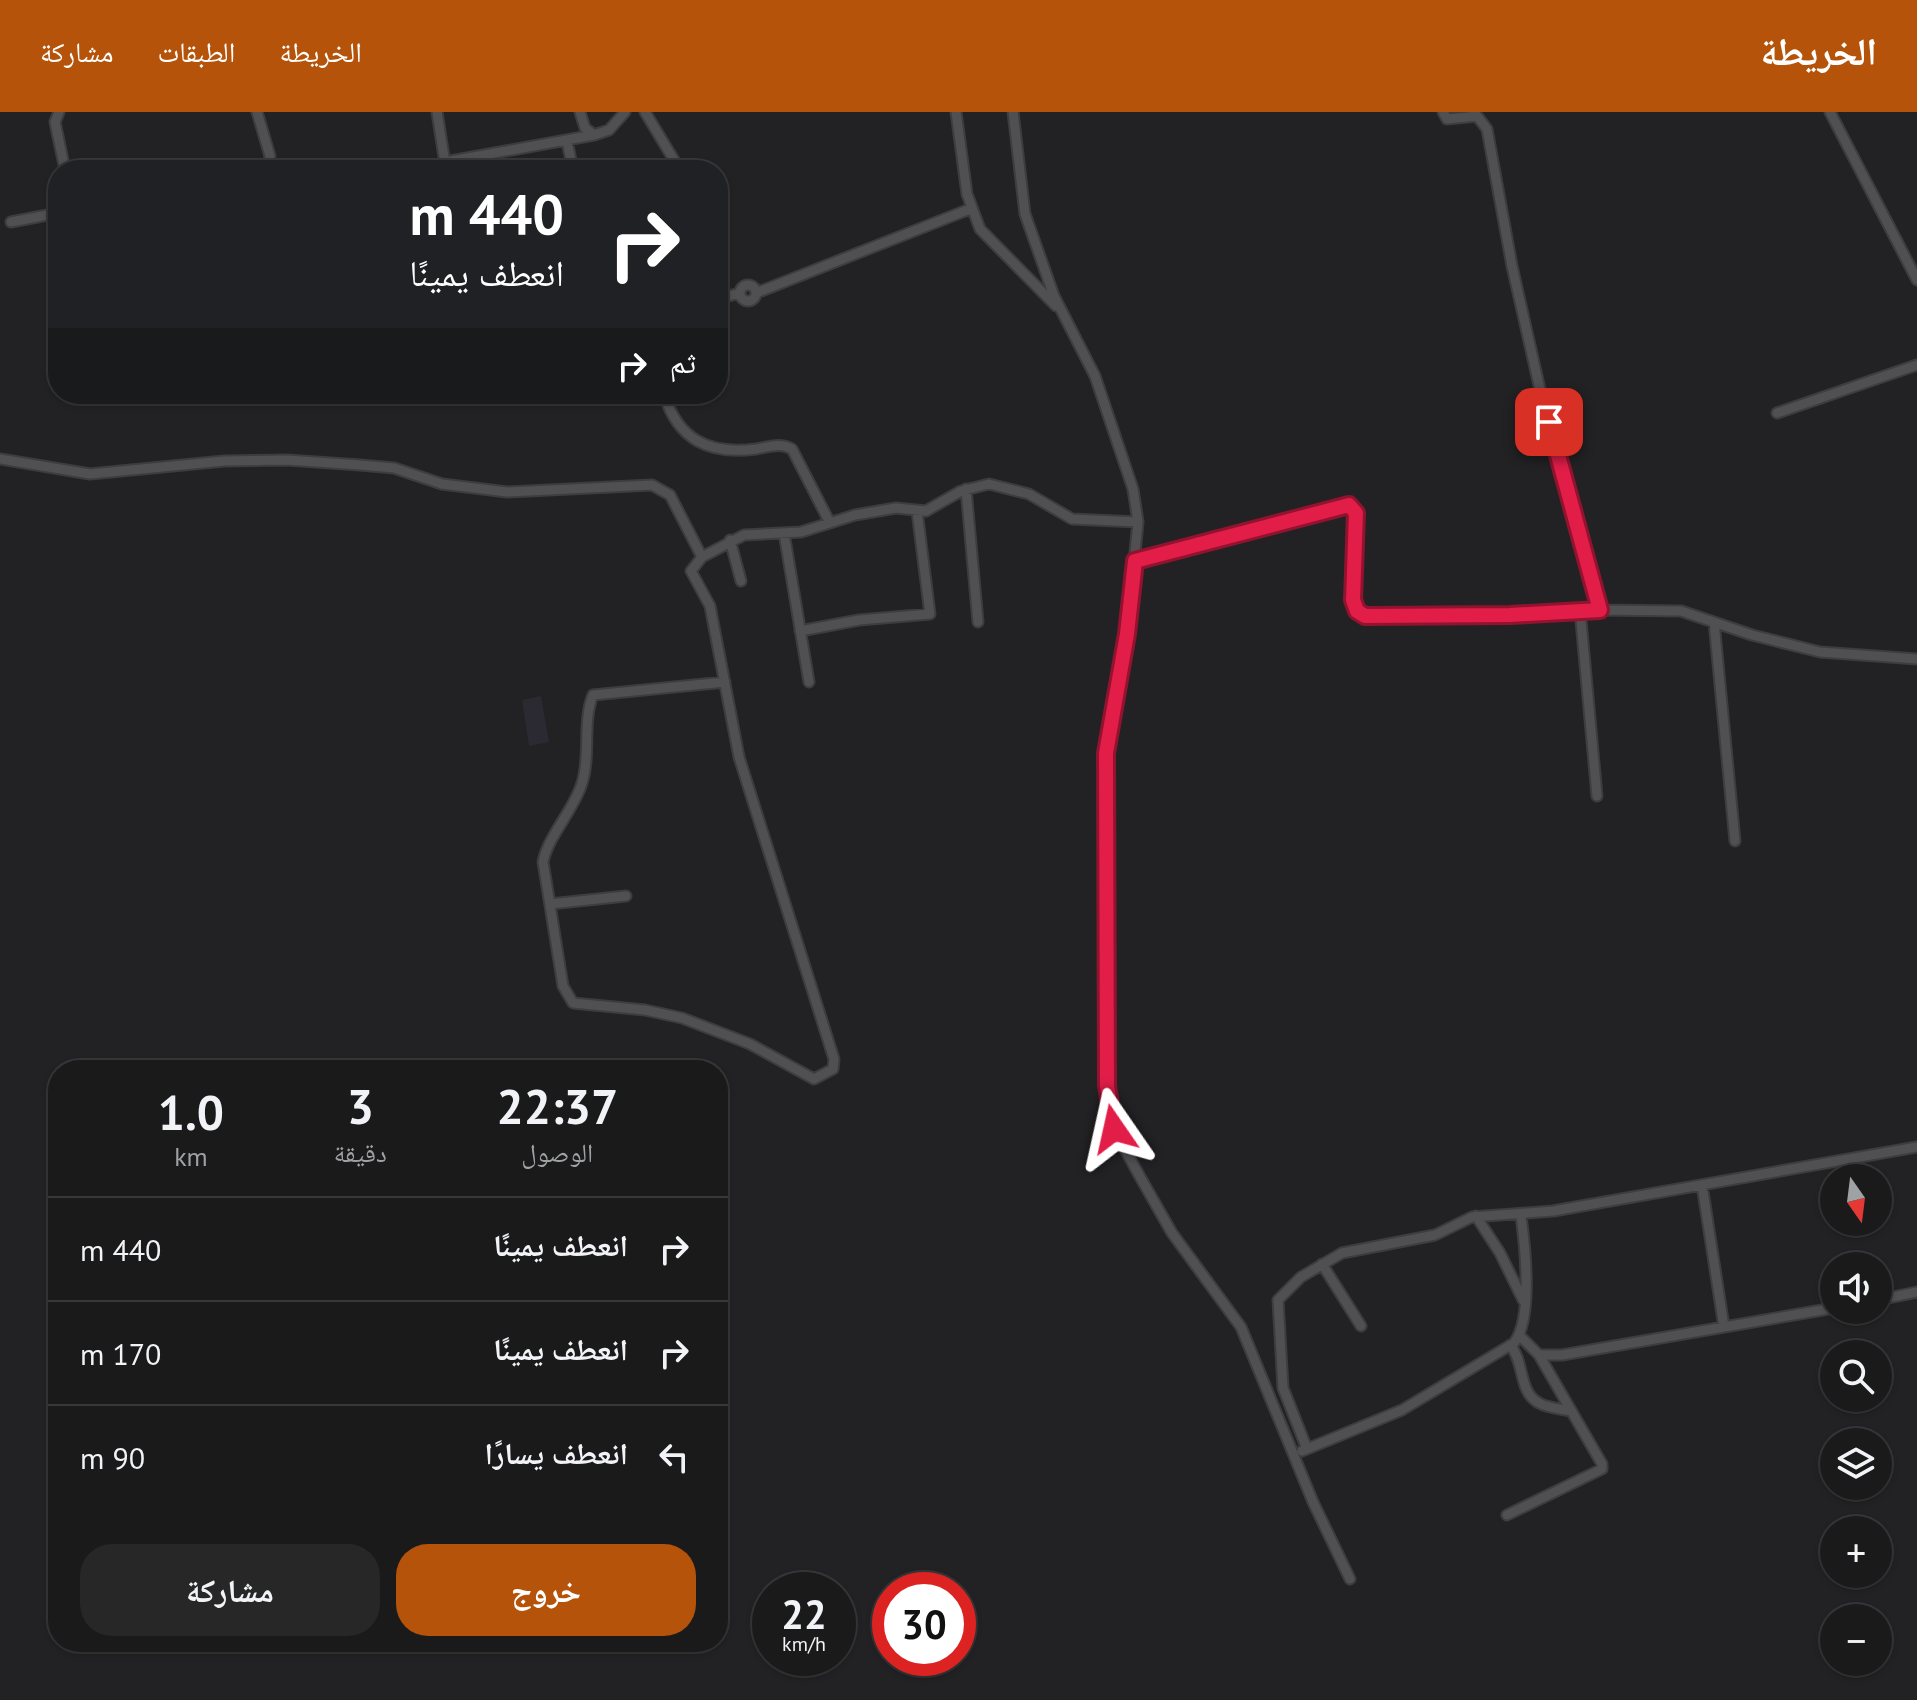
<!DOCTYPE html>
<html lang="ar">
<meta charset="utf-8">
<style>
body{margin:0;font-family:"PT Sans","Noto Naskh Arabic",sans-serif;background:#272728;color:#f1f3f6;direction:rtl;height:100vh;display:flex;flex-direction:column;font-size:30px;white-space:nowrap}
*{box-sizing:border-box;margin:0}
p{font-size:26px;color:#9fa1a3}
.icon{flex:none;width:44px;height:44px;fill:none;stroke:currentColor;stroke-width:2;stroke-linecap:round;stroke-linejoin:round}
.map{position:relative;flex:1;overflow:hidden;direction:ltr}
.side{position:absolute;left:48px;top:948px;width:680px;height:592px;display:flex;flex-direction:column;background:#1a1a1b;border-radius:32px;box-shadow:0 2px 6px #0004,0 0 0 2px #38383a;direction:rtl}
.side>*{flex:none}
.top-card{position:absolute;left:48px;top:48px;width:680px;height:244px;border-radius:32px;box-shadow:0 2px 6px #0004,0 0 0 2px #38383a;direction:rtl;background:#202124;color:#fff;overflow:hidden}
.needle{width:52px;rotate:166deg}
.fabs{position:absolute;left:1820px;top:1052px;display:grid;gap:16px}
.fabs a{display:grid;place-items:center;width:72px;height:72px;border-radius:50%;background:#1a1a1b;box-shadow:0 2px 6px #0004,0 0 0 2px #38383a;font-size:40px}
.speed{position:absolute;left:752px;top:1460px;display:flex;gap:16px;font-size:40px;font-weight:700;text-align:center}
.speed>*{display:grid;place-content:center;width:104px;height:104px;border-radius:50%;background:#1a1a1b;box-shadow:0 2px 6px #0004,0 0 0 2px #38383a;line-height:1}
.speed small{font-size:20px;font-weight:400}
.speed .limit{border:12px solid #d22;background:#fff;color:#111}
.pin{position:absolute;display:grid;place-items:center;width:68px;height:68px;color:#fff;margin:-34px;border-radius:16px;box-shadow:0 4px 12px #0006}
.me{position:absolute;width:88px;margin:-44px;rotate:349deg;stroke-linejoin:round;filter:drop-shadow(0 0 6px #0008)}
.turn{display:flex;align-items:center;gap:28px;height:168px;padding:0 32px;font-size:36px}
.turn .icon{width:104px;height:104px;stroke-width:2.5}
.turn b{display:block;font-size:56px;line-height:68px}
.then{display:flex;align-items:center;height:76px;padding:0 32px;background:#0003;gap:16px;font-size:30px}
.eta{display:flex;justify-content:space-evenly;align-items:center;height:136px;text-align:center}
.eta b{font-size:48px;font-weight:700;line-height:56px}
.action{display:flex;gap:16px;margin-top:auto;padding:16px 32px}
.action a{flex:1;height:92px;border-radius:32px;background:#b45309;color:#fff;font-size:32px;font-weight:700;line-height:92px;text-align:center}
.action a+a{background:#272728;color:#f1f3f6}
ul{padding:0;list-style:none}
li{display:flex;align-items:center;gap:24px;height:104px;padding:0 32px;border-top:2px solid #38383a}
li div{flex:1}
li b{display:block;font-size:30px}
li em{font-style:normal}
header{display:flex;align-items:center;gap:48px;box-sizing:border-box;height:112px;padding:0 40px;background:#b45309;color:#fff}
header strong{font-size:38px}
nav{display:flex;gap:44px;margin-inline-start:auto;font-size:28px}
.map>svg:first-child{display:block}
</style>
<header>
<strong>الخريطة</strong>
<nav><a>الخريطة</a><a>الطبقات</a><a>مشاركة</a></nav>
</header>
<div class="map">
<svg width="1917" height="1588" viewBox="0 0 1917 1588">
<rect width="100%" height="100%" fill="#222224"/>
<path fill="#2b2a32" d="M541 584 549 630 529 634 522 588Z"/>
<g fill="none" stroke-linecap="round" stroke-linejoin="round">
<g stroke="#3d3d3f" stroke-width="13">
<path id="minor" d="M59 0 55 10 65 58
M257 0 270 44 268 58
M437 0 446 58
M580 0 585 16 594 23 609 18 625 0
M645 0 680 58
M956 0 967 82 980 117 1056 194
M1013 0 1025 102 1054 184 1095 264 1133 377 1138 410 1127 522 1106 641 1107 974 1114 1017 1139 1063 1172 1121 1241 1215 1313 1390 1350 1467
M1443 0 1447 7 1477 4 1487 17 1512 154 1541 282 1600 498 1681 499 1752 523 1820 540 1917 547
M1830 0 1917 168
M567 29 573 58
M445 50 594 23
M11 110 58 101
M740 181a8 8 0 1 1 16 0a8 8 0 1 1-16 0Z
M756 181 970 97
M718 187 740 181
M664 282C678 328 709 343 756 337 769 335 780 330 792 337L830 411
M1777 301 1917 253
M0 347 90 362 224 349 287 348 360 353 394 356 442 372 507 380 652 373 670 383 702 445 744 423 801 420 855 403 896 396 926 399 961 379 989 372 1029 382 1072 407 1138 410
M966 377 978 510
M784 421 809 570
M730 428 741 469
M702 445 691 459 710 494 739 645 834 947 833 957 814 967 750 932 682 906 645 898 573 891 563 874 543 750C548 724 574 698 582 671 591 643 582 610 593 583L725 570
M1135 449 1349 393 1356 401 1353 488 1357 499 1365 504 1510 503 1600 498
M1580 498 1597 684
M1714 510 1735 729
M800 519 859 508 930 502 917 399
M550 792 626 784
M1702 1073 1724 1215
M1476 1104 1500 1141 1523 1188
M1322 1152 1361 1214
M1878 1188 1917 1180
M1519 1223 1539 1243H1562L1834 1196
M1510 1233C1525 1250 1518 1280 1539 1291 1547 1296 1562 1297 1571 1299
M1307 1337 1283 1276 1278 1188 1301 1165 1342 1141 1435 1123 1472 1105 1553 1099 1917 1035
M1302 1339 1402 1298 1514 1231C1533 1207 1525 1134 1521 1104
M1507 1403 1602 1357V1352L1539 1243"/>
</g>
<use href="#minor" stroke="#505053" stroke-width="9"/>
</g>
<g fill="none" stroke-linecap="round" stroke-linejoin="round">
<g stroke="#92132f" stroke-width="20">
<path id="route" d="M1114 1017 1107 974 1106 641 1127 522 1135 449 1349 393 1356 401 1353 488 1357 499 1365 504 1510 503 1600 498 1549 310"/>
</g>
<use href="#route" stroke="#e11d48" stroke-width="14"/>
</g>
</svg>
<div class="fabs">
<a><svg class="needle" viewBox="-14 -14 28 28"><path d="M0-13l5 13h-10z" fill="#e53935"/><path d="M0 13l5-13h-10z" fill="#9fa1a3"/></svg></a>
<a><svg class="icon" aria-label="sound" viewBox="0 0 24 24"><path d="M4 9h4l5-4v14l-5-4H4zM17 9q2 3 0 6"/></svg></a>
<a><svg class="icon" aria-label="search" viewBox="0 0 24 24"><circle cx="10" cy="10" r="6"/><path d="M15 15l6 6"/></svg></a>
<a><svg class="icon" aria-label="layers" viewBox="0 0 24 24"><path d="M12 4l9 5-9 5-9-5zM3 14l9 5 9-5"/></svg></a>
<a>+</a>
<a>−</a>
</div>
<div class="speed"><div>22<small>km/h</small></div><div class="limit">30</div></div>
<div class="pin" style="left:1549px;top:310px;background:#d93025"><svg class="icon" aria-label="arrive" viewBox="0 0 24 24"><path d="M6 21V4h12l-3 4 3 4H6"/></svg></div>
<svg class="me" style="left:1114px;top:1017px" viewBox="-20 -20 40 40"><path d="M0-17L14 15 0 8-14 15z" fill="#e11d48" stroke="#fff" stroke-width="4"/></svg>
<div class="top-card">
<div class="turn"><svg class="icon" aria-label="right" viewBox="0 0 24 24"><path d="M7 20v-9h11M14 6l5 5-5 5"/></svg><div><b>440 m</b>انعطف يمينًا</div></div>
<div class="then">ثم<svg class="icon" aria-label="right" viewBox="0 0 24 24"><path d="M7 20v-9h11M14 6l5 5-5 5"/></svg></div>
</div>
<section class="side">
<div class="eta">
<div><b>22:37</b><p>الوصول</p></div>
<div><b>3</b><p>دقيقة</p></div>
<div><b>1.0</b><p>km</p></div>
</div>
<ul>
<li><svg class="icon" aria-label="right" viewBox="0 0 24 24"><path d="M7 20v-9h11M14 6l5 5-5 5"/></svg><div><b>انعطف يمينًا</b></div><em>440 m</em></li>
<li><svg class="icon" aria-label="right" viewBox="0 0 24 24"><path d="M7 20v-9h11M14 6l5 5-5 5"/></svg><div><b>انعطف يمينًا</b></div><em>170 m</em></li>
<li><svg class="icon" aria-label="left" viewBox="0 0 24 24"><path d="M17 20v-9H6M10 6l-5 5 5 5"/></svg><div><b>انعطف يسارًا</b></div><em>90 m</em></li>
</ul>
<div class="action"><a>خروج</a><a>مشاركة</a></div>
</section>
</div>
